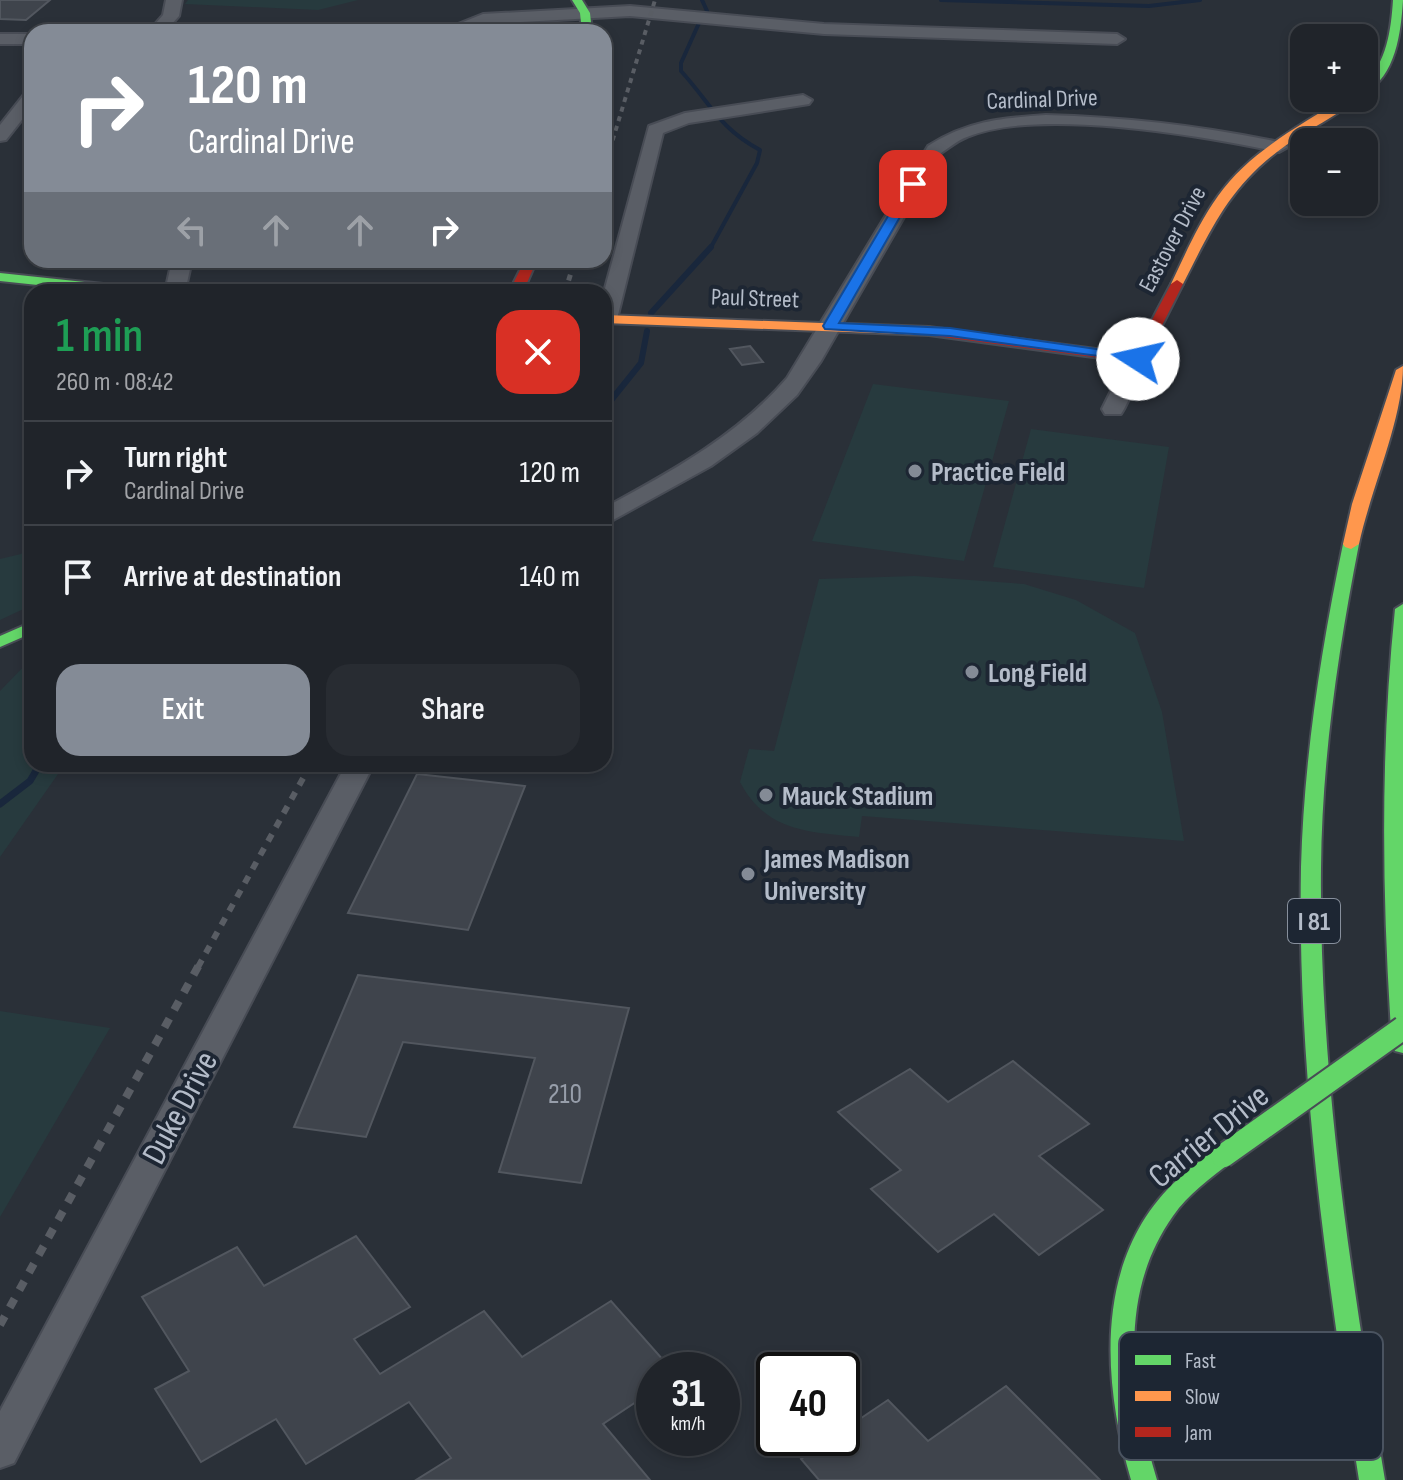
<!DOCTYPE html>
<meta charset="utf-8">
<style>
body{margin:0;font-family:"Sofia Sans Condensed",sans-serif;background:#282c32;color:#f1f3f6;height:100vh;display:flex;flex-direction:column;font-size:30px;white-space:nowrap}
*{box-sizing:border-box;margin:0}
p{font-size:26px;color:#a2a4a8}
.icon{flex:none;width:44px;height:44px;fill:none;stroke:currentColor;stroke-width:2;stroke-linecap:round;stroke-linejoin:round}
.map{position:relative;flex:1;overflow:hidden}
.panel{position:absolute;left:24px;top:284px;width:588px;height:488px;display:flex;flex-direction:column;background:#20242a;border-radius:24px;box-shadow:0 4px 12px #0003,0 0 0 2px #3d4147}
.panel>*{flex:none}
.banner{position:absolute;left:24px;top:24px;width:588px;height:244px;border-radius:24px;box-shadow:0 4px 12px #0003,0 0 0 2px #3d4147;background:#848b96;color:#fff;overflow:hidden}
.fabs{position:absolute;left:1290px;top:24px;display:grid;gap:16px}
.fabs a{display:grid;place-items:center;width:88px;height:88px;border-radius:16px;background:#20242a;box-shadow:0 4px 12px #0003,0 0 0 2px #3d4147;font-size:40px}
.speed{position:absolute;left:636px;top:1352px;display:flex;gap:16px;font-size:40px;font-weight:700;text-align:center}
.speed>*{display:grid;place-content:center;width:104px;height:104px;border-radius:50%;background:#20242a;box-shadow:0 4px 12px #0003,0 0 0 2px #3d4147;line-height:1}
.speed small{font-size:20px;font-weight:400}
.speed .limit{border:4px solid #111;border-radius:12px;background:#fff;color:#111}
.pin{position:absolute;display:grid;place-items:center;width:68px;height:68px;color:#fff;margin:-34px;border-radius:16px;box-shadow:0 4px 12px #0006}
.me{position:absolute;width:88px;margin:-44px;rotate:280deg;stroke-linejoin:round;filter:drop-shadow(0 0 6px #0008)}
.turn{display:flex;align-items:center;gap:28px;height:168px;padding:0 32px;font-size:36px}
.turn .icon{width:104px;height:104px;stroke-width:2.5}
.turn b{display:block;font-size:56px;line-height:68px}
.lanes{display:flex;align-items:center;height:76px;padding:0 32px;background:#0003;justify-content:center;gap:40px;direction:ltr}
.lanes .off{opacity:.35}
.round{display:grid;place-items:center;flex:none;width:84px;height:84px;border-radius:24px;background:#282c32}
.overview{display:flex;align-items:center;justify-content:space-between;height:136px;padding:0 32px}
h1{font-size:48px;font-weight:600;line-height:60px;color:#1e9e55}
.primary-button{display:flex;gap:16px;margin-top:auto;padding:16px 32px}
.primary-button a{flex:1;height:92px;border-radius:24px;background:#848b96;color:#fff;font-size:32px;font-weight:600;line-height:92px;text-align:center}
.primary-button a+a{background:#282c32;color:#f1f3f6}
ul{padding:0;list-style:none}
li{display:flex;align-items:center;gap:24px;height:104px;padding:0 32px;border-top:2px solid #3d4147}
li div{flex:1}
li b{display:block;font-size:30px}
li em{font-style:normal}
.map>svg:first-child{display:block}
</style>
<div class="map">
<svg width="1403" height="1480" viewBox="0 0 1403 1480">
<rect width="100%" height="100%" fill="#2a3038"/>
<path fill="#273a3e" d="M188 0H358L318 10 185 4Z
M873 384 1009 401 964 561 812 541Z
M1031 429 1169 447 1144 588 993 567Z
M32 544V605L0 620V559L21 554Z
M915 576 1024 584 1076 600 1135 633 1162 712 1184 841 862 816 859 837C809 832 766 832 740 782L749 749 774 751 819 579Z
M32 658V764H65L0 857V691Z
M0 1011 110 1028 0 1217Z"/>
<g fill="none" stroke-linecap="round" stroke-linejoin="round">
<path stroke="#19273c" stroke-width="4" d="M702 0 707 11
M941 0 1149 6 1200 0
M699 23 681 63V71C711 104 719 128 760 150L757 163 710 249"/>
<path stroke="#19273c" stroke-width="6" d="M651 313 711 247
M604 409 641 363 647 331"/>
<path stroke="#19273c" stroke-width="7" d="M0 804 30 781 40 764"/>
</g>
<path fill="#3f444c" stroke="#52575f" stroke-width="2" d="M0 0H50L26 20 0 19Z
M750 346 763 362 742 365 730 349Z
M417 774 525 786 468 930 348 913Z
M358 975 629 1008 581 1183 499 1172 535 1058 403 1042 366 1137 294 1127Z
M1013 1061 1089 1124 1039 1156 1103 1210 1039 1255 994 1214 938 1252 871 1189 901 1170 838 1112 910 1069 948 1102Z
M356 1236 410 1307 354 1339 380 1374 484 1311 522 1357 611 1301 672 1370H654V1390L603 1424 650 1480H416L451 1458 409 1402 306 1464 276 1419 201 1462 155 1389 189 1371 142 1297 237 1247 264 1286Z
M1006 1386 1100 1480H819L801 1459 832 1438H842V1431L888 1400 928 1441Z"/>
<g fill="none" stroke-linecap="round" stroke-linejoin="round">
<g stroke="#484c55" stroke-width="4">
<path id="street" d="M166 0H182L179 16 165 32H148L163 15Z
M630 6 824 24 1117 34 1125 39 1117 44 824 34 630 16 485 24 461 32H438L483 14Z
M0 34H32V44H0Z
M32 91V107L6 140 0 141V125L26 92Z
M803 95 812 100 809 104 689 123 663 133 617 319 614 323 604 324V292L649 126 685 113Z
M1046 115C1125 117 1202 126 1279 142L1288 147 1279 152C1203 136 1038 107 967 137 958 140 949 148 941 153L821 361 797 395 757 433 711 466 604 525V508C670 472 737 436 787 378L928 146C967 121 1001 118 1046 115Z
M172 260H192L185 292H165Z
M1138 353 1149 359 1124 409 1121 414H1105L1102 409 1127 359Z
M346 764H374L14 1463 0 1468V1411Z"/>
</g>
<g stroke="#484c55" stroke-width="4">
<path id="fast" d="M572 0H582L590 13 592 32H582L580 13Z
M1393 0H1403C1401 32 1396 77 1364 93V84C1387 62 1391 30 1393 0Z
M0 273 141 288 148 292H104L0 281Z
M1351 539 1359 544C1338 651 1322 759 1321 868 1319 1074 1351 1277 1385 1480H1359C1327 1277 1297 1073 1301 867 1304 758 1321 650 1343 544Z
M1403 604V1053L1395 1051 1392 1045C1382 899 1380 755 1395 609Z
M32 622V633L0 647V636Z
M1223 1147 1231 1150 1234 1156 1231 1162C1211 1178 1188 1194 1173 1216 1117 1295 1131 1393 1157 1480H1131C1102 1380 1093 1257 1178 1179 1191 1168 1207 1153 1223 1147Z"/>
</g>
<g stroke="#484c55" stroke-width="4">
<path id="slow" d="M1344 98H1357C1337 117 1308 129 1285 146 1231 184 1212 227 1183 284L1172 287 1171 284C1185 255 1198 224 1218 196 1249 152 1299 126 1344 98Z
M604 315 929 327 936 331 929 335 604 323Z
M1403 366C1403 420 1371 488 1359 544L1351 549 1345 547 1343 544 1352 504 1396 370Z"/>
</g>
<g stroke="#484c55" stroke-width="4">
<path id="jam" d="M525 260H537L523 292H509Z
M1177 280 1183 284 1145 359 1138 363 929 335 922 331 929 327 1134 354 1171 284Z"/>
</g>
<use href="#street" fill="#5a5e66" fill-rule="evenodd"/>
<use href="#fast" fill="#63d668" fill-rule="evenodd"/>
<use href="#slow" fill="#ff974d" fill-rule="evenodd"/>
<use href="#jam" fill="#b3261e" fill-rule="evenodd"/>
<path stroke="#595d64" stroke-width="4" stroke-dasharray="5 5" stroke-linecap="butt" d="M604 169 655 0"/>
<path stroke="#595d64" stroke-width="5" stroke-dasharray="6 6" stroke-linecap="butt" d="M565 292 575 260"/>
<path stroke="#595d64" stroke-width="6" stroke-dasharray="8 8" stroke-linecap="butt" d="M198 967 311 764"/>
<path stroke="#595d64" stroke-width="8" stroke-dasharray="10 10" stroke-linecap="butt" d="M0 1325 199 965"/>
<g stroke="#484c55" stroke-width="27" stroke-linecap="butt">
<path id="fast-bridge" d="M1223 1156 1403 1028"/>
</g>
<use href="#fast-bridge" stroke="#63d668" stroke-width="23"/>
</g>
<path fill="#1a73e8" stroke="#114b97" stroke-width="2" d="M913 181 919 184 839 323 950 328 1138 355 1145 359 1143 362 950 336 825 329 823 326 907 184Z"/>
<g fill="#848b96" stroke="#1d2633" stroke-width="3">
<circle cx="915" cy="471" r="8"/>
<circle cx="972" cy="672" r="8"/>
<circle cx="766" cy="795" r="8"/>
<circle cx="748" cy="874" r="8"/>
</g>
<g text-anchor="middle" stroke-width="8" stroke-linejoin="round" paint-order="stroke">
<g font-size="24" fill="#b4bcc9" stroke="#1d2633">
<text transform="translate(1042 99) rotate(-2)" y="8">Cardinal Drive</text>
<text transform="translate(1172 239) rotate(-62)" y="8">Eastover Drive</text>
<text transform="translate(755 298) rotate(2)" y="8">Paul Street</text>
</g>
<rect fill="#1d2633" stroke="#878f9c" stroke-width="2" x="1288" y="899" width="52" height="44" rx="6"/>
<g font-size="26" font-weight="bold" fill="#b4bcc9">
<text x="1314" y="930">I 81</text>
</g>
<g font-size="28" font-weight="bold" fill="#b4bcc9" stroke="#1d2633" text-anchor="start">
<text x="931" y="481">Practice Field</text>
<text x="988" y="682">Long Field</text>
<text x="782" y="805">Mauck Stadium</text>
<text x="764" y="868">James Madison<tspan x="764" dy="32">University</tspan></text>
</g>
<g font-size="28" fill="#979eaa">
<text x="565" y="1103">210</text>
</g>
<g font-size="34" fill="#b4bcc9" stroke="#1d2633">
<text transform="translate(179 1107) rotate(-62)" y="12">Duke Drive</text>
<text transform="translate(1208 1135) rotate(-39)" y="12">Carrier Drive</text>
</g>
</g>
<rect x="1119" y="1332" width="264" height="128" rx="12" fill="#1d2633" stroke="#4a5360" stroke-width="2"/>
<rect x="1135" y="1355" width="36" height="10" fill="#63d668"/>
<rect x="1135" y="1391" width="36" height="10" fill="#ff974d"/>
<rect x="1135" y="1427" width="36" height="10" fill="#b3261e"/>
<g font-size="22" fill="#b4bcc9">
<text x="1185" y="1368">Fast</text>
<text x="1185" y="1404">Slow</text>
<text x="1185" y="1440">Jam</text>
</g>
</svg>
<div class="fabs">
<a>+</a>
<a>−</a>
</div>
<div class="speed"><div>31<small>km/h</small></div><div class="limit">40</div></div>
<div class="pin" style="left:913px;top:184px;background:#d93025"><svg class="icon" aria-label="arrive" viewBox="0 0 24 24"><path d="M6 21V4h12l-3 4 3 4H6"/></svg></div>
<svg class="me" style="left:1138px;top:359px" viewBox="-20 -20 40 40"><circle r="19" fill="#fff"/><path d="M0-13L10 11 0 6-10 11z" fill="#1a73e8"/></svg>
<div class="banner">
<div class="turn"><svg class="icon" aria-label="right" viewBox="0 0 24 24"><path d="M7 20v-9h11M14 6l5 5-5 5"/></svg><div><b>120 m</b>Cardinal Drive</div></div>
<div class="lanes"><svg class="icon off" aria-label="left" viewBox="0 0 24 24"><path d="M17 20v-9H6M10 6l-5 5 5 5"/></svg><svg class="icon off" aria-label="ahead" viewBox="0 0 24 24"><path d="M12 20V5M6 11l6-6 6 6"/></svg><svg class="icon off" aria-label="ahead" viewBox="0 0 24 24"><path d="M12 20V5M6 11l6-6 6 6"/></svg><svg class="icon" aria-label="right" viewBox="0 0 24 24"><path d="M7 20v-9h11M14 6l5 5-5 5"/></svg></div>
</div>
<section class="panel">
<div class="overview"><div><h1>1 min</h1><p>260 m · 08:42</p></div><a class="round" style="background:#d93025;color:#fff"><svg class="icon" aria-label="close" viewBox="0 0 24 24"><path d="M6 6l12 12M18 6L6 18"/></svg></a></div>
<ul>
<li><svg class="icon" aria-label="right" viewBox="0 0 24 24"><path d="M7 20v-9h11M14 6l5 5-5 5"/></svg><div><b>Turn right</b><p>Cardinal Drive</p></div><em>120 m</em></li>
<li><svg class="icon" aria-label="arrive" viewBox="0 0 24 24"><path d="M6 21V4h12l-3 4 3 4H6"/></svg><div><b>Arrive at destination</b></div><em>140 m</em></li>
</ul>
<div class="primary-button"><a>Exit</a><a>Share</a></div>
</section>
</div>
